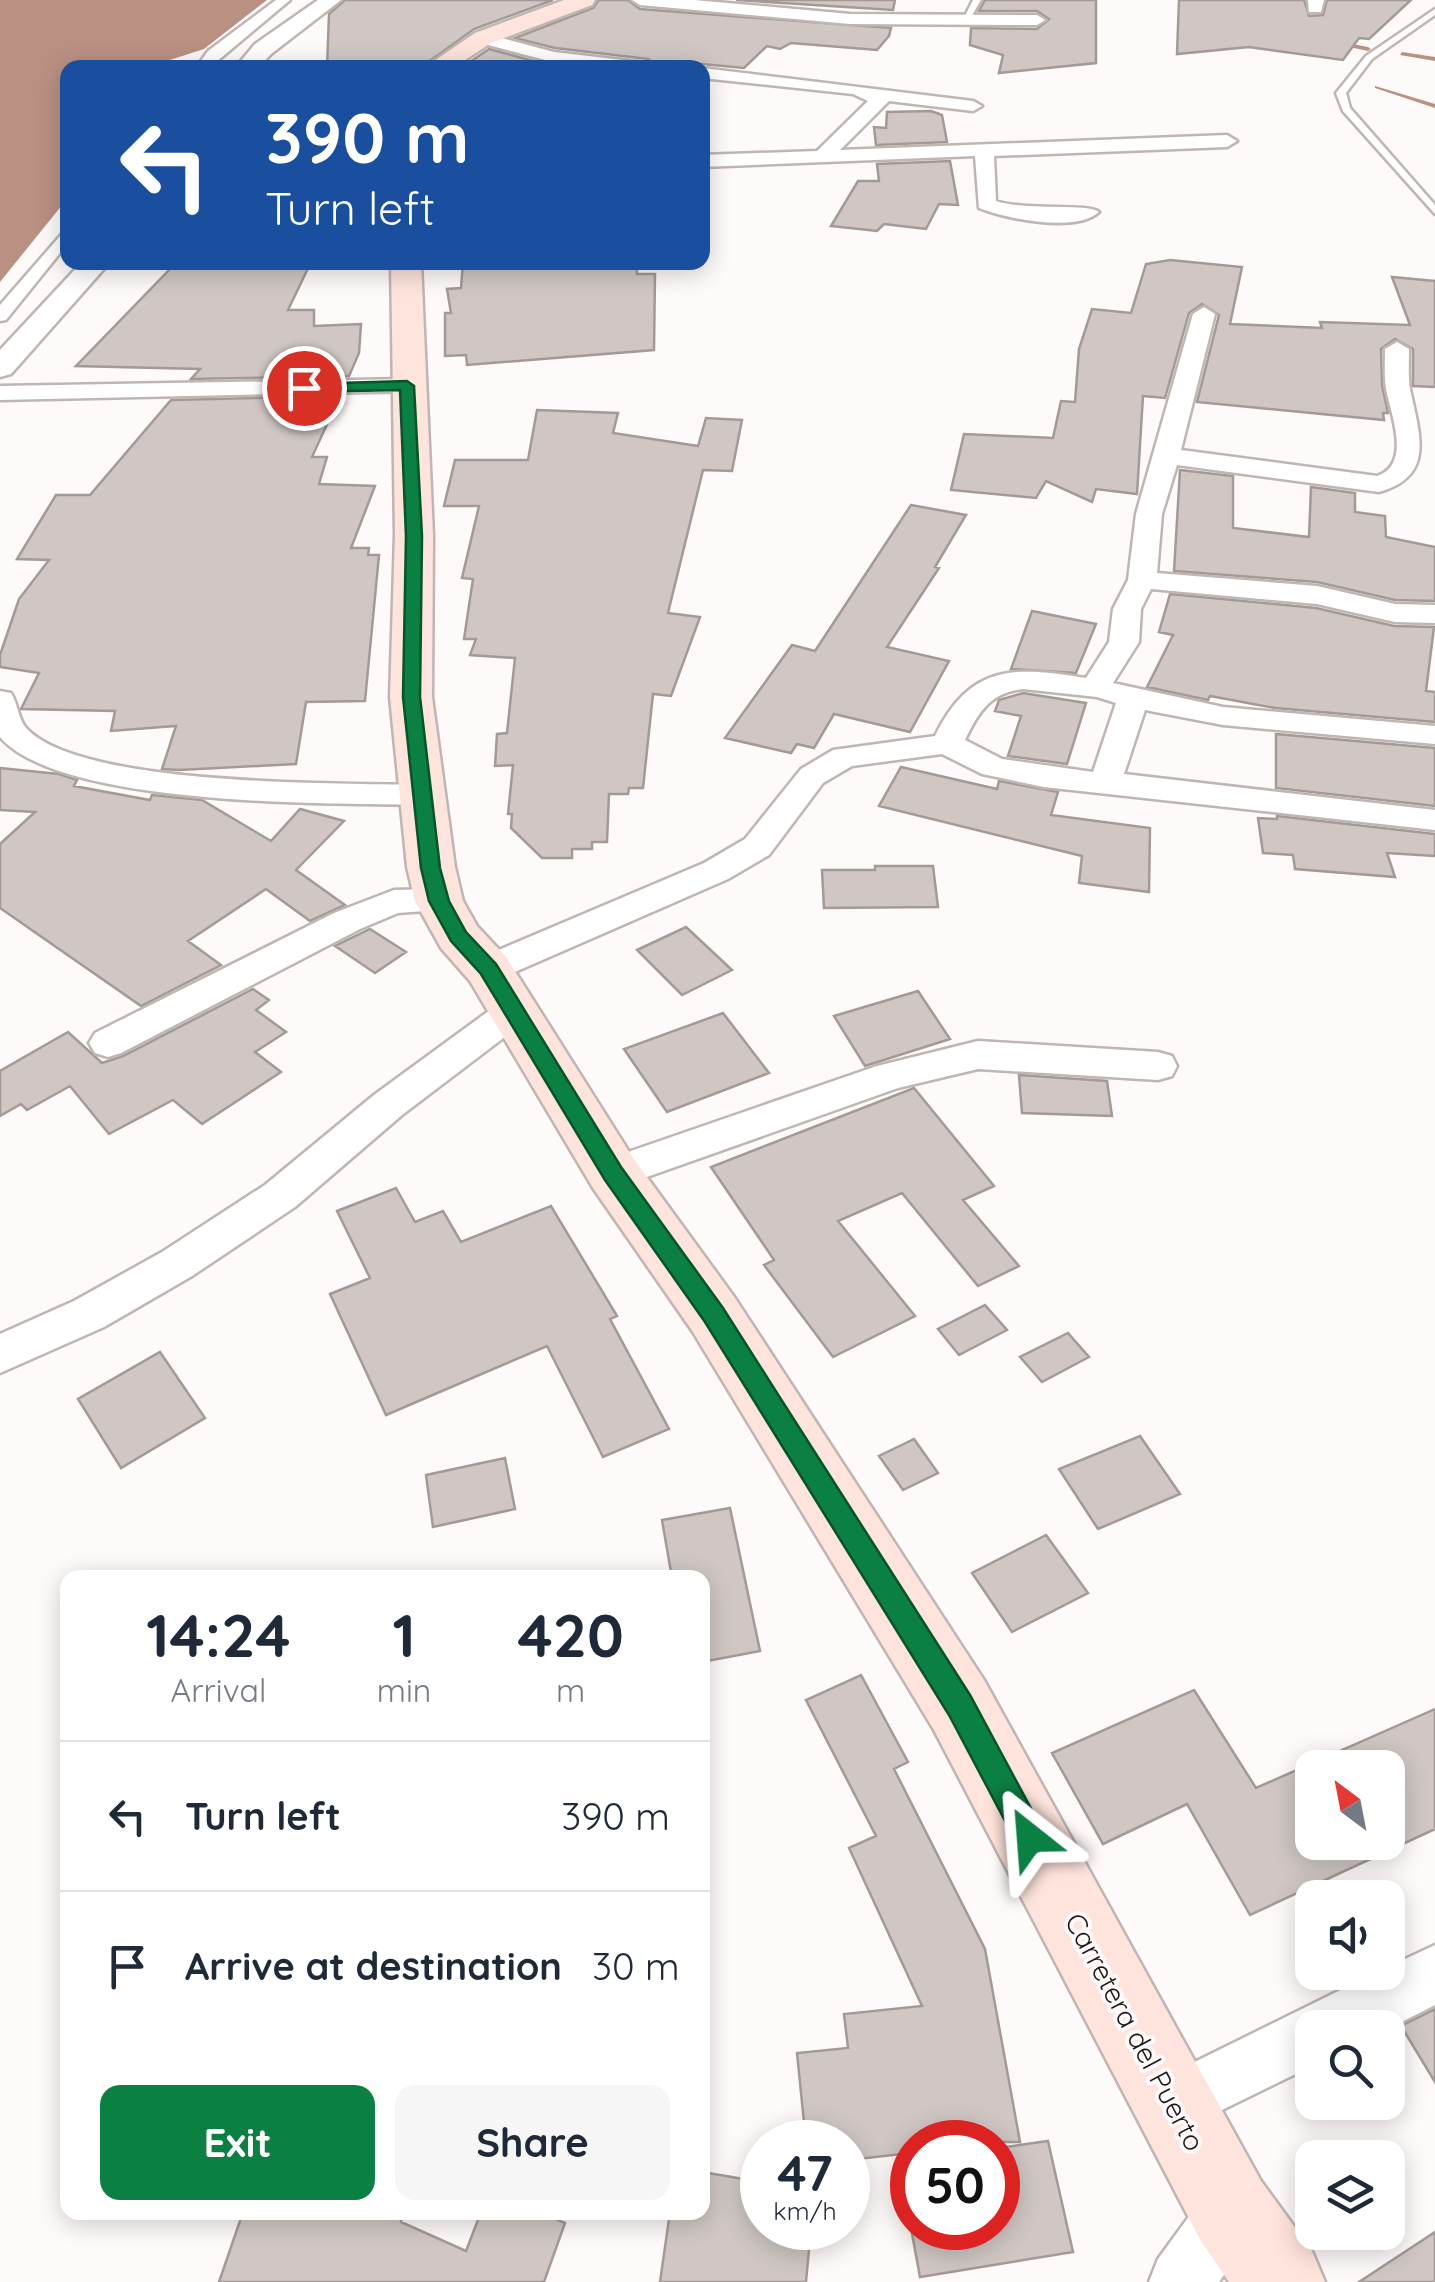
<!DOCTYPE html>
<style>
body{margin:0;font-family:Quicksand,sans-serif;background:#f6f6f7;color:#1f2937;height:100vh;display:flex;flex-direction:column;font-size:38px;white-space:nowrap}
*{box-sizing:border-box;margin:0}
p{font-size:32px;color:#747a83}
.icon{flex:none;width:55px;height:55px;fill:none;stroke:currentColor;stroke-width:2;stroke-linecap:round;stroke-linejoin:round}
.map{position:relative;flex:1;overflow:hidden}
.sheet{position:absolute;left:60px;top:1570px;width:650px;height:650px;display:flex;flex-direction:column;background:#fff;border-radius:20px;box-shadow:0 5px 25px #0003}
.sheet>*{flex:none}
.guide{position:absolute;left:60px;top:60px;width:650px;height:210px;border-radius:20px;box-shadow:0 5px 25px #0003;background:#1a4fa0;color:#fff;overflow:hidden}
.needle{width:65px;rotate:328deg}
.fabs{position:absolute;left:1295px;top:1750px;display:grid;gap:20px}
.fabs a{display:grid;place-items:center;width:110px;height:110px;border-radius:20px;background:#fff;box-shadow:0 5px 25px #0003;font-size:50px}
.speed{position:absolute;left:740px;top:2120px;display:flex;gap:20px;font-size:50px;font-weight:700;text-align:center}
.speed>*{display:grid;place-content:center;width:130px;height:130px;border-radius:50%;background:#fff;box-shadow:0 5px 25px #0003;line-height:1}
.speed small{font-size:25px;font-weight:400}
.speed .limit{border:15px solid #d22;background:#fff;color:#111}
.pin{position:absolute;display:grid;place-items:center;width:85px;height:85px;color:#fff;margin:-42px;border:5px solid #fff;border-radius:50%;box-shadow:0 2px 10px #0007}
.me{position:absolute;width:110px;margin:-55px;rotate:332deg;stroke-linejoin:round;filter:drop-shadow(0 0 8px #0008)}
.turn{display:flex;align-items:center;gap:35px;height:210px;padding:0 40px;font-size:45px}
.turn .icon{width:130px;height:130px;stroke-width:2.5}
.turn b{display:block;font-size:70px;line-height:85px}
.eta{display:flex;justify-content:space-evenly;align-items:center;height:170px;text-align:center}
.eta b{font-size:60px;font-weight:700;line-height:70px}
.primary-button{display:flex;gap:20px;margin-top:auto;padding:20px 40px}
.primary-button a{flex:1;height:115px;border-radius:20px;background:#0b8043;color:#fff;font-size:40px;font-weight:700;line-height:115px;text-align:center}
.primary-button a+a{background:#f6f6f7;color:#1f2937}
ul{padding:0;list-style:none}
li{display:flex;align-items:center;gap:30px;height:150px;padding:0 40px;border-top:2px solid #e0e1e3}
li div{flex:1}
li b{display:block;font-size:38px}
li em{font-style:normal}
.map>svg:first-child{display:block}
</style>
<div class="map">
<svg width="1435" height="2282" viewBox="0 0 1435 2282">
<rect width="100%" height="100%" fill="#fefaf9"/>
<path fill="#ba9083" d="M0 0H267L204 49 148 67 68 68 67 199 0 282Z"/>
<g fill="none" stroke-linecap="round" stroke-linejoin="round">
<path fill="#ba9083" fill-rule="evenodd" d="M1337 41 1368 47 1371 49 1368 51 1335 44Z
M1402 52 1435 57V61L1400 55Z
M1375 86 1435 104V108L1375 88Z"/>
</g>
<path fill="#d0c7c4" stroke="#a39a97" stroke-width="2.5" fill-rule="evenodd" d="M345 0H553L474 29 420 68H327L329 14Z
M599 0H628L640 9 891 28 889 36 877 50 791 43 780 49 767 46 744 68 702 64 660 68 648 59 555 48 515 38 593 8Z
M736 0H895L893 10Z
M985 0H1096V63L999 73 1003 55 970 45 971 28 1037 29 1049 19 1037 11H979Z
M1179 0H1304L1309 16 1323 15 1327 0H1411L1369 39 1359 38 1343 60 1249 47 1177 54Z
M489 49 552 66 583 68H461Z
M931 111 942 115 947 142 876 145 874 127 886 128 887 112Z
M950 161 958 205 939 204 926 229 884 224 877 231 831 226 858 181H879L877 164Z
M1170 260 1242 267 1230 324 1322 328 1320 322 1410 325 1392 277 1435 281V387L1413 386V349L1395 339 1381 349 1382 385 1388 413H1383L1384 420 1197 402 1219 315 1202 304 1189 313 1165 398 1143 396 1137 494 1096 489 1092 502 1046 481 1036 498 951 490 964 434 1053 438 1061 401 1075 402 1079 349 1092 309 1131 313 1146 264Z
M264 262H311L288 310H314V326L361 324 359 353 349 376 191 379 200 369 76 366 172 267 262 266Z
M463 262H637V274H655L654 350 467 365 466 355 445 356V313H451L447 289 461 288Z
M340 396 312 457H327L319 484 375 486 351 548H369L368 555H379L365 701 306 702 296 764 179 770 162 769 176 726 111 731 115 711 21 709 39 673 0 667V655L19 599 49 560 17 559 56 495H90L171 400Z
M537 410 618 413 613 433 698 446 706 418 742 420 732 471 703 470 668 613 700 617 671 696 653 694 643 788H629L628 794H609L607 842H592V849H572V858H542L511 828 512 814H508L513 765 495 766 497 734 507 733 515 658 470 655 476 639H464L473 579 462 578 479 506H444L455 460H528Z
M1180 470 1233 476V528L1309 537 1311 487 1355 493V512L1385 516 1386 537 1435 547V601L1395 600 1317 582 1174 571Z
M911 505 966 515 935 567 939 568 887 647 949 661 910 732 834 714 814 748 797 744 791 753 725 738 792 645 815 651Z
M1170 594 1316 608 1394 626 1434 627 1426 691 1435 692V722L1275 708 1210 696 1208 700 1147 687 1173 635 1159 632Z
M1032 611 1096 624 1076 673 1011 669Z
M1023 693 1086 703 1067 764 1008 756 1021 716 995 711 999 700Z
M1276 734 1435 748V806L1276 788Z
M901 767 997 789 999 781 1058 792 1051 815 1150 828 1149 892 1079 883 1082 856 879 806Z
M0 768 59 774 77 780 74 786 150 800 152 795 202 800 271 841 300 809 344 821 296 870 345 905 310 921 266 889 188 941 221 965 141 1006 0 908V844L35 812 0 810Z
M1277 816 1435 834V856L1387 853 1395 877 1295 869 1293 855 1263 853 1258 818 1277 819Z
M875 866H933L938 907 824 908 822 870H875Z
M686 927 732 970 682 995 637 950Z
M370 929 406 952 375 973 335 946Z
M253 989 269 1000 256 1010 286 1032 255 1052 281 1072 202 1124 173 1100 109 1134 70 1086 27 1110 21 1104 0 1116V1071L68 1032 102 1063 123 1056Z
M918 991 950 1039 865 1066 834 1016Z
M723 1013 769 1073 667 1112 624 1049Z
M1019 1075 1107 1081 1112 1116 1022 1113Z
M914 1088 994 1186 963 1200 1019 1266 978 1286 902 1193 838 1221 915 1316 833 1357 764 1265 774 1260 711 1167Z
M396 1188 415 1222 443 1211 461 1242 551 1206 617 1316 610 1319 669 1429 603 1457 547 1346 386 1415 330 1294 370 1278 337 1211Z
M985 1305 1007 1330 959 1355 938 1329Z
M1068 1333 1089 1357 1042 1382 1020 1357Z
M160 1352 205 1418 121 1468 78 1399Z
M1140 1436 1180 1494 1098 1529 1059 1469Z
M914 1439 938 1473 903 1490 879 1456Z
M505 1458 515 1509 433 1527 426 1475Z
M730 1508 760 1651 702 1662V1578H672L662 1520Z
M1046 1535 1088 1593 1012 1632 972 1573Z
M861 1675 908 1762 894 1769 985 1949 1020 2142H912V2153L848 2160V2142H806L797 2053 848 2048 844 2014 922 2006 849 1848 876 1836 806 1700Z
M1194 1690 1256 1788 1435 1709V1829L1250 1915 1187 1804 1103 1844 1052 1753ZM1312 1768H1388V1842H1312Z
M1435 2009V2082L1401 2026Z
M1048 2141 1073 2252 920 2277 911 2228H998V2148Z
M702 2172 762 2182V2228H811L806 2282H660L670 2212H702Z
M243 2212H403L401 2222 466 2251 481 2212H540L565 2223 544 2282H219Z
M1435 2232V2282H1359Z"/>
<g fill="none" stroke-linecap="round" stroke-linejoin="round">
<g stroke="#bfb6b3" stroke-width="5">
<path id="service" d="M973 0H981L968 22H962Z
M1435 9V15L1372 59 1346 93 1350 108 1435 205V214L1343 111 1336 93 1366 56Z"/>
</g>
<g stroke="#bfb6b3" stroke-width="5">
<path id="pedestrian" d="M276 0H290L209 68H196L208 51Z
M68 227V243L6 320 0 321V305Z"/>
</g>
<g stroke="#bfb6b3" stroke-width="5">
<path id="minor" d="M632 0H694L850 14 1037 15 1045 20 1037 25 850 24 640 5Z
M1308 0H1324L1321 12H1309Z
M483 33 554 52 648 63 656 68 553 62 477 42V34Z
M702 68 973 101 982 106 973 111 889 101 840 150 1227 135 1237 141 1227 147 994 156 996 201C1024 211 1089 203 1099 212 1075 233 1007 219 979 208L975 156 702 167V155L817 151 868 101 853 94 702 78Z
M1204 307 1215 314 1181 450 1377 476C1412 464 1391 415 1386 389 1384 376 1385 362 1385 349L1397 342 1409 349C1409 362 1408 376 1410 389 1420 436 1435 476 1379 492L1177 465 1162 514 1157 573 1317 586 1395 604 1435 605V623L1395 622 1317 604 1151 589 1141 609 1139 642 1113 683 1223 707 1435 726V744L1223 725 1145 710 1124 774 1435 810V830L1044 787 982 774 942 754 852 766 823 783 769 855 728 879 501 978 488 981 475 978 470 969 475 960 704 863 745 839 801 769 833 750 935 736C970 664 1014 666 1086 678L1109 642 1113 609 1128 580 1136 514 1193 314ZM1023 689 1097 697 1116 703 1093 772 1002 759 965 740C978 712 991 692 1023 689Z
M407 379 419 386 416 391 0 400V386Z
M0 691 11 693C18 704 18 719 26 728 80 787 340 783 422 785L434 788 438 795 434 802 422 805C330 803 60 807 0 737Z
M439 889 451 893 456 901 451 909 398 913 360 929 121 1053 108 1057 95 1053 89 1043 95 1033 334 913 394 890Z
M514 998 527 1002 533 1011 527 1020 402 1115 295 1207 192 1276 104 1327 0 1373V1334L74 1301 162 1252 265 1185 374 1095 501 1002Z
M978 1041 1158 1052 1172 1056 1177 1066 1172 1076 1158 1080 978 1069 898 1088 613 1189 599 1184 593 1173 599 1162 877 1066Z
M1435 1945V2005L1388 2029 1312 2028V2066L1173 2134 1152 2125 1143 2104 1152 2083 1377 1972H1388V1967Z
M1231 2180 1253 2189 1262 2211 1253 2233 1219 2282H1149L1158 2259 1209 2189Z"/>
</g>
<g stroke="#bfb6b3" stroke-width="5">
<path id="tertiary" d="M318 0H341L271 54 258 68H235L255 44Z
M82 262H110L11 374 0 377V350Z"/>
</g>
<g stroke="#bfb6b3" stroke-width="5">
<path id="secondary" d="M564 0H595L592 5 491 43 453 68H424L475 33Z
M391 262H421L433 535 432 697 455 867 463 901 477 926 506 957 633 1158 735 1298 984 1680 1261 2181 1312 2251 1325 2282H1229L1201 2241 934 1730 693 1332 593 1188 470 981 441 948 415 901 407 867 390 697 395 535Z"/>
</g>
<use href="#service" fill="#fff" fill-rule="evenodd"/>
<use href="#pedestrian" fill="#fff" fill-rule="evenodd"/>
<use href="#minor" fill="#fff" fill-rule="evenodd"/>
<use href="#tertiary" fill="#fff" fill-rule="evenodd"/>
<use href="#secondary" fill="#fee4dc" fill-rule="evenodd"/>
</g>
<path fill="#0b8043" stroke="#07532c" stroke-width="2.5" d="M407 381 414 386 422 536 420 697 440 868 449 901 466 932 496 964 621 1167 723 1308 784 1404 970 1695 1041 1827 1046 1838 1041 1849 1030 1853 1020 1849 949 1715 766 1420 705 1322 605 1180 481 974 451 941 429 901 421 868 403 697 406 536 400 390 304 392 297 388 304 384Z"/>
<g text-anchor="middle" stroke-width="8" stroke-linejoin="round" paint-order="stroke">
<g font-size="28" fill="#1b1716" stroke="#fefaf9">
<text transform="translate(1135 2032) rotate(62)" y="10">Carretera del Puerto</text>
</g>
</g>
</svg>
<div class="fabs">
<a><svg class="needle" viewBox="-14 -14 28 28"><path d="M0-13l5 13h-10z" fill="#e53935"/><path d="M0 13l5-13h-10z" fill="#747a83"/></svg></a>
<a><svg class="icon" aria-label="sound" viewBox="0 0 24 24"><path d="M4 9h4l5-4v14l-5-4H4zM17 9q2 3 0 6"/></svg></a>
<a><svg class="icon" aria-label="search" viewBox="0 0 24 24"><circle cx="10" cy="10" r="6"/><path d="M15 15l6 6"/></svg></a>
<a><svg class="icon" aria-label="layers" viewBox="0 0 24 24"><path d="M12 4l9 5-9 5-9-5zM3 14l9 5 9-5"/></svg></a>
</div>
<div class="speed"><div>47<small>km/h</small></div><div class="limit">50</div></div>
<div class="pin" style="left:304px;top:388px;background:#d93025"><svg class="icon" aria-label="arrive" viewBox="0 0 24 24"><path d="M6 21V4h12l-3 4 3 4H6"/></svg></div>
<svg class="me" style="left:1030px;top:1838px" viewBox="-20 -20 40 40"><path d="M0-17L14 15 0 8-14 15z" fill="#0b8043" stroke="#fff" stroke-width="4"/></svg>
<div class="guide">
<div class="turn"><svg class="icon" aria-label="left" viewBox="0 0 24 24"><path d="M17 20v-9H6M10 6l-5 5 5 5"/></svg><div><b>390 m</b>Turn left</div></div>
</div>
<section class="sheet">
<div class="eta">
<div><b>14:24</b><p>Arrival</p></div>
<div><b>1</b><p>min</p></div>
<div><b>420</b><p>m</p></div>
</div>
<ul>
<li><svg class="icon" aria-label="left" viewBox="0 0 24 24"><path d="M17 20v-9H6M10 6l-5 5 5 5"/></svg><div><b>Turn left</b></div><em>390 m</em></li>
<li><svg class="icon" aria-label="arrive" viewBox="0 0 24 24"><path d="M6 21V4h12l-3 4 3 4H6"/></svg><div><b>Arrive at destination</b></div><em>30 m</em></li>
</ul>
<div class="primary-button"><a>Exit</a><a>Share</a></div>
</section>
</div>
